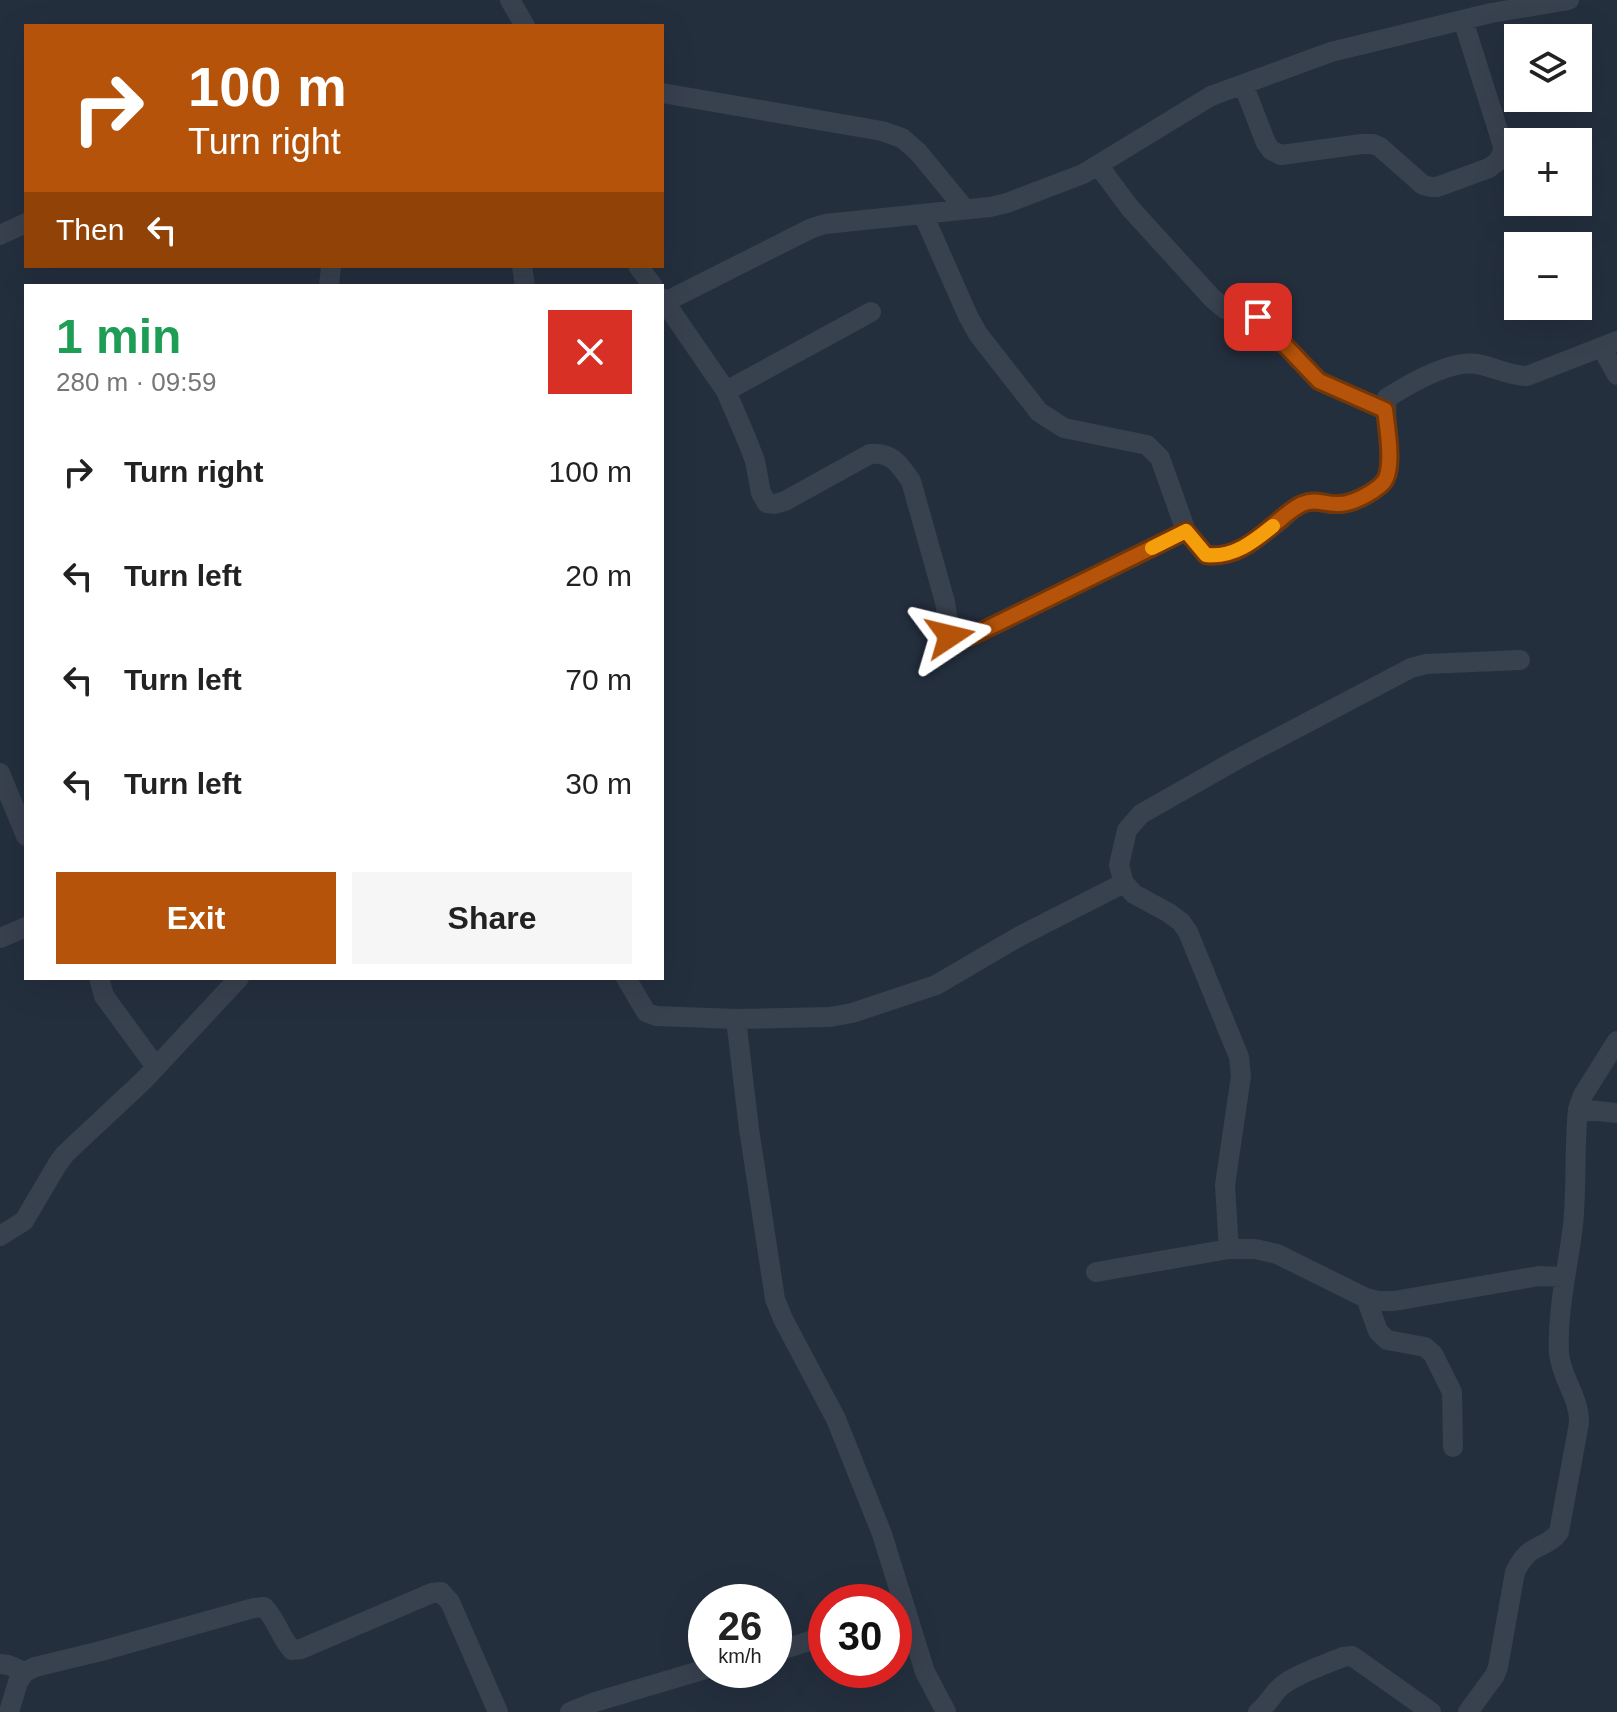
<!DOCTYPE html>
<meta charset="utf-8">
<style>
body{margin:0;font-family:Helvetica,sans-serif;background:#f6f6f6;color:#222;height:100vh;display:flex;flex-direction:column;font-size:30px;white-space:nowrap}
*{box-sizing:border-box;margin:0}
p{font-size:26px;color:#767676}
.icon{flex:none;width:44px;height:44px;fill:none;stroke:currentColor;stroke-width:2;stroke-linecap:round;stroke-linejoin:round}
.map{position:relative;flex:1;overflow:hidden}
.side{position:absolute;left:24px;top:284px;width:640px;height:696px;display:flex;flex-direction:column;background:#fff;border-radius:0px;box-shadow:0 8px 32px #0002}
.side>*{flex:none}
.top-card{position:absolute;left:24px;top:24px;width:640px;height:244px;border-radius:0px;box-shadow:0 8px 32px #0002;background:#b45309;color:#fff;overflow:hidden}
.controls{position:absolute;left:1504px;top:24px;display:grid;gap:16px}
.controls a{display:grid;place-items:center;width:88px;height:88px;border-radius:0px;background:#fff;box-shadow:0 8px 32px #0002;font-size:40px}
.speed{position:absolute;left:688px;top:1584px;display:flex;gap:16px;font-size:40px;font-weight:700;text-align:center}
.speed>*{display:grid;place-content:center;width:104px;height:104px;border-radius:50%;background:#fff;box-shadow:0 8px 32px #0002;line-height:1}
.speed small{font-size:20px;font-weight:400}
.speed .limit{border:12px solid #d22;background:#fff;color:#111}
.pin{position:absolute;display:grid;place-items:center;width:68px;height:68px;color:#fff;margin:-34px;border-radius:16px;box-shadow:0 4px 12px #0006}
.me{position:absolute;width:88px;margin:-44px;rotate:80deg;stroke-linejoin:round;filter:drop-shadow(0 0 6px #0008)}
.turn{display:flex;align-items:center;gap:28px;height:168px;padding:0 32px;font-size:36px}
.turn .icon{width:104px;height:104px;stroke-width:2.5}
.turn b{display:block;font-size:56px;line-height:68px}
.then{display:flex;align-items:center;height:76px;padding:0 32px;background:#0003;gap:16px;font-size:30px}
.round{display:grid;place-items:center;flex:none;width:84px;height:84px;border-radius:0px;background:#f6f6f6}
.overview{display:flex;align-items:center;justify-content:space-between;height:136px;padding:0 32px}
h1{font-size:48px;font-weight:700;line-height:60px;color:#1e9e55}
.cta{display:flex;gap:16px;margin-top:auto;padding:16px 32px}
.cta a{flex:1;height:92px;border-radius:0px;background:#b45309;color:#fff;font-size:32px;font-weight:700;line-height:92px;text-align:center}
.cta a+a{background:#f6f6f6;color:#222}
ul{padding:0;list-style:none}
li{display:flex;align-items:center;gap:24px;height:104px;padding:0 32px}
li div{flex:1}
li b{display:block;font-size:30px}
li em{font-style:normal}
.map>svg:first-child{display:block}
</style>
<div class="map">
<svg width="1617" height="1712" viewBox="0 0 1617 1712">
<rect width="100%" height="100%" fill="#242f3e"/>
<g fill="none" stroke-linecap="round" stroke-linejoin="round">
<path stroke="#38414e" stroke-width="20" d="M510 0 525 26
M1243 84 1266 143 1271 150 1281 155 1362 144H1373L1380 147 1423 185 1431 187H1437L1489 168 1497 162 1502 155 1503 146 1463 20
M662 93 882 131 902 138 918 152 965 209
M1098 165 1130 208 1212 298 1225 309 1247 312 1258 317 1319 381 1385 410
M923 214 968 316 978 334 1039 412 1064 428 1147 445 1160 458 1186 531 1206 555C1237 559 1259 537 1282 519 1288 513 1294 507 1302 504 1317 498 1323 505 1338 504 1353 504 1379 491 1386 478 1395 461 1383 420 1387 398 1409 384 1450 360 1477 364 1495 367 1509 376 1527 376L1617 341
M0 235 26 223
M522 266 525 286
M638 266 653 286
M329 286 331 266
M662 298 726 391 747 440 755 461 761 493 767 503 775 504 785 501 870 454C892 452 899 464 911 481L945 602 950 636 958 640 974 635 1186 531
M665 302 812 228 825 224 990 207 1007 203 1083 174 1211 96 1331 52 1491 13 1569 0
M1602 348 1617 375
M726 391 871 312
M0 773 26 836
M0 938 26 927
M99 978 104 996 156 1067
M626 978 646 1012 656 1016 736 1019 830 1017 852 1013 936 985 1020 936 1124 883
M736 1019 749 1129 775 1299 783 1319 836 1419 882 1534 925 1672 946 1712
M1578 1109 1617 1113
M0 1236 24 1221 57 1165 65 1154 144 1080 239 978
M1229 1249 1225 1185 1241 1076 1239 1057 1188 932 1181 922 1169 913 1134 894 1124 883 1119 865 1127 830 1141 814 1236 760 1411 668 1426 664 1520 660
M1096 1272 1229 1249H1255L1277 1254 1366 1298 1378 1301H1394L1539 1276 1564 1277
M1366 1298 1378 1331 1387 1340 1425 1347 1433 1354 1452 1392 1453 1447
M774 1652 826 1636
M0 1664 8 1665 25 1672
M9 1712 18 1682 25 1672 35 1667 101 1651 254 1608 264 1607C277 1620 280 1637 292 1650L301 1649 432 1593 441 1592 450 1602 498 1712
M570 1712 595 1702 706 1669
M1258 1712C1269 1704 1273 1692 1284 1684 1301 1672 1324 1665 1343 1657L1352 1656 1431 1712
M1468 1712 1495 1675 1498 1667 1515 1572C1519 1564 1524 1556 1531 1551 1542 1544 1551 1543 1559 1532L1579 1423C1580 1398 1561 1378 1559 1353 1557 1309 1568 1268 1573 1225 1577 1187 1574 1148 1578 1109L1583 1095 1617 1041"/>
</g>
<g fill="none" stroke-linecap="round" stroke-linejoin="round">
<g stroke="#753606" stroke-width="20">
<path id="route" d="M950 636 958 640 974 635 1186 531 1206 555C1237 559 1259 537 1282 518 1288 513 1295 507 1302 504 1317 498 1324 505 1339 504 1352 504 1373 493 1383 483 1395 470 1387 427 1385 410L1319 381 1258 317"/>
</g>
<use href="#route" stroke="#b45309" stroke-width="14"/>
<path stroke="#f59e0b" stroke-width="14" d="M1152 548 1186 531 1206 555C1233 558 1253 542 1273 526"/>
</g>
</svg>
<div class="controls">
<a><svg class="icon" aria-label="layers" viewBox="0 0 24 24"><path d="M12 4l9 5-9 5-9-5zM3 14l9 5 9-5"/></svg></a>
<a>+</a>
<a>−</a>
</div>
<div class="speed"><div>26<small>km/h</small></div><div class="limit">30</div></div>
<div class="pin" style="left:1258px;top:317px;background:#d93025"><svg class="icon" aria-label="arrive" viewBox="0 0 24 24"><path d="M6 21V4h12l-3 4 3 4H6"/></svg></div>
<svg class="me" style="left:950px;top:636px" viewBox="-20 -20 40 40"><path d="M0-17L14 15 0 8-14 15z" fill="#b45309" stroke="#fff" stroke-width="4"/></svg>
<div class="top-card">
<div class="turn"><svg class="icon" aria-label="right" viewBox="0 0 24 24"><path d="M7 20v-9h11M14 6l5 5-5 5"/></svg><div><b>100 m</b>Turn right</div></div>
<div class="then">Then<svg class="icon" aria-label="left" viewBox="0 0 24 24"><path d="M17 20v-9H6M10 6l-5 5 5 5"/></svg></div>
</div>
<section class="side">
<div class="overview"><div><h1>1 min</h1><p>280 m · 09:59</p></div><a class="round" style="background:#d93025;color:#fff"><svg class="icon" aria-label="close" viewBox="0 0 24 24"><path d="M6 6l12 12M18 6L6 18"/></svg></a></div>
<ul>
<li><svg class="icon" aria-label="right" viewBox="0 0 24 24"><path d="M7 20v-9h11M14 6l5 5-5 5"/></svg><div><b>Turn right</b></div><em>100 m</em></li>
<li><svg class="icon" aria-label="left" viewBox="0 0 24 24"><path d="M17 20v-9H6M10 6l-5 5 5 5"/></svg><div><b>Turn left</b></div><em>20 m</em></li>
<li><svg class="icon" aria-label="left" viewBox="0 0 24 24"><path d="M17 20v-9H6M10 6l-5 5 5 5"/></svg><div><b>Turn left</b></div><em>70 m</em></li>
<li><svg class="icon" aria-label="left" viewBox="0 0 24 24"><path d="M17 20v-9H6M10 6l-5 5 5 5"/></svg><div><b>Turn left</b></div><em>30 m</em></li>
</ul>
<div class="cta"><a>Exit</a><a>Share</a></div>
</section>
</div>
